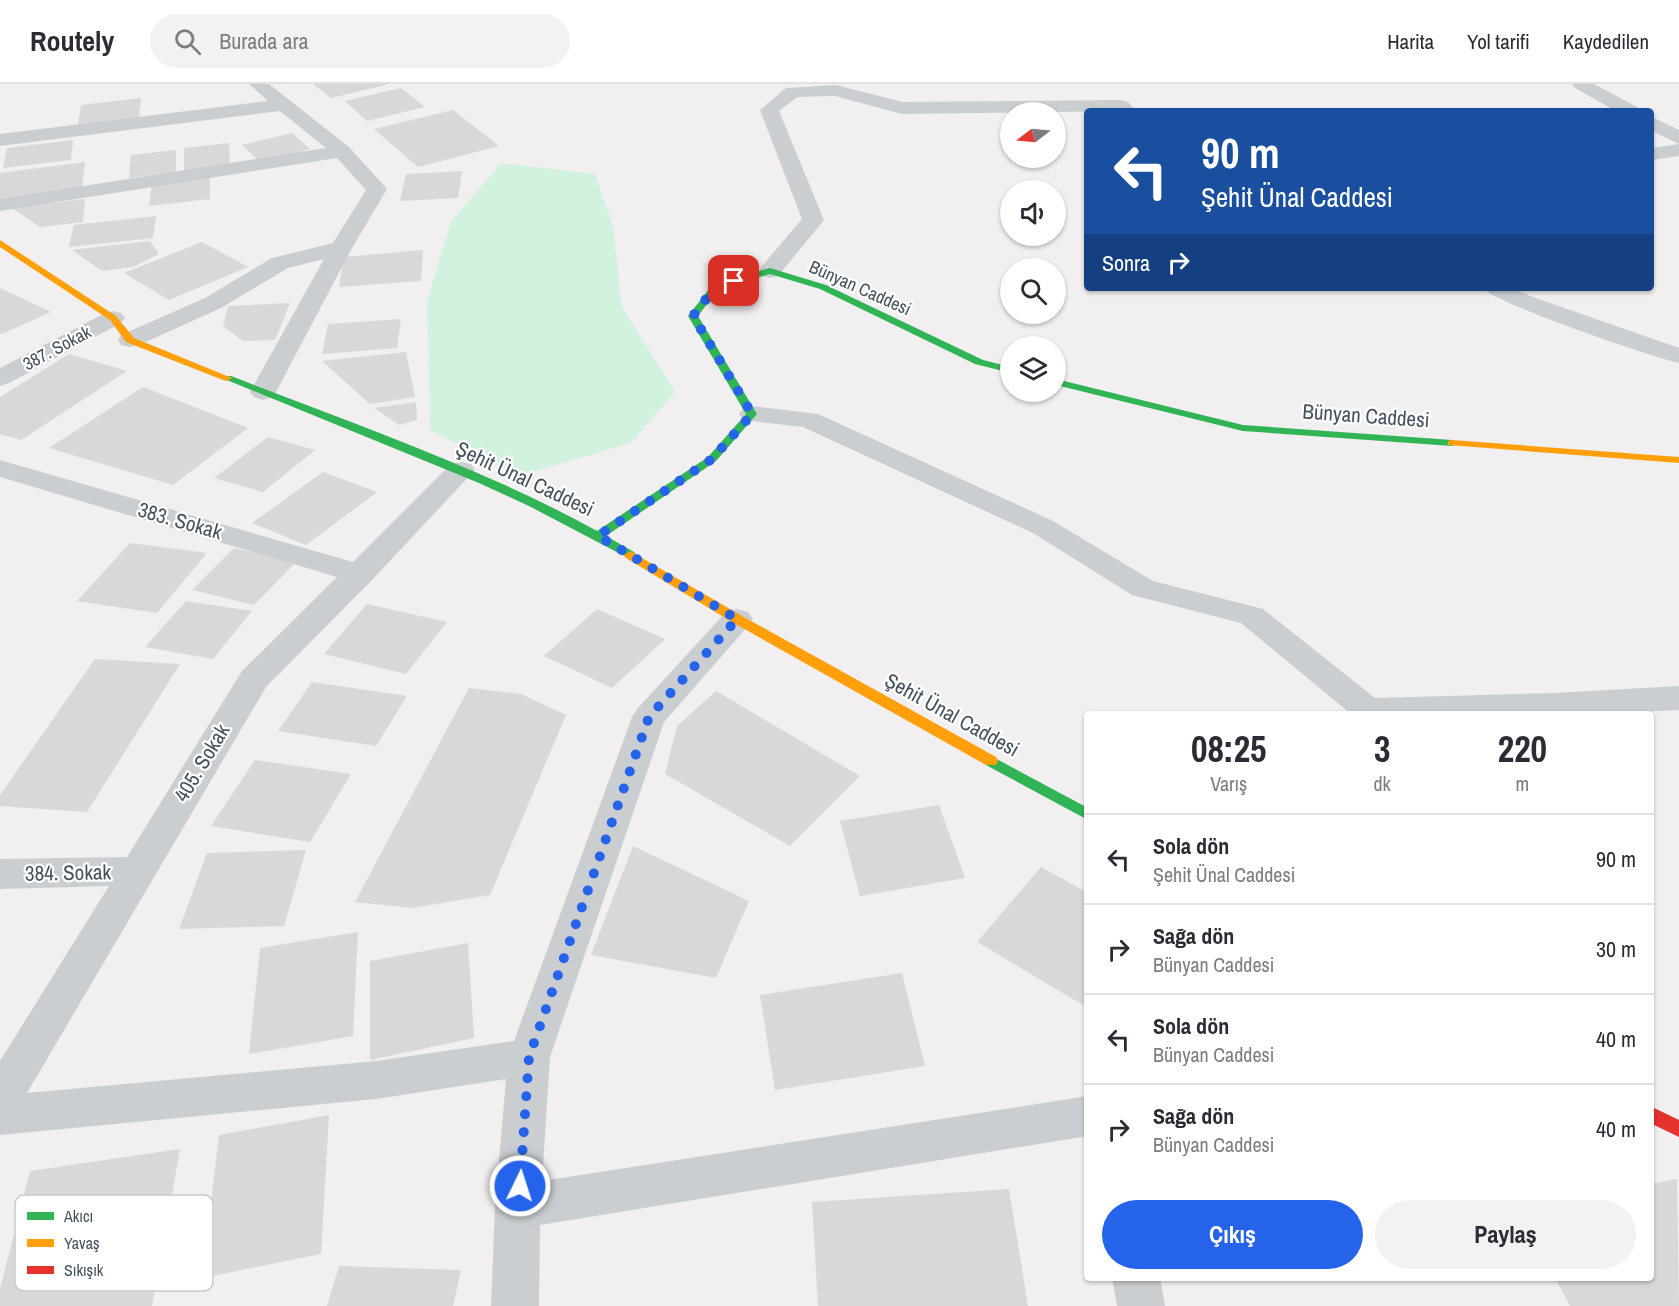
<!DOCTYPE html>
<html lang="tr">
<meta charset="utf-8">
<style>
body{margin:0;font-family:"Archivo Narrow",sans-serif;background:#f2f2f3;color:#2b2b33;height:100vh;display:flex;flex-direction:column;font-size:22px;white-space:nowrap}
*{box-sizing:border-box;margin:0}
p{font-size:20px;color:#7c7c81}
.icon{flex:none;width:33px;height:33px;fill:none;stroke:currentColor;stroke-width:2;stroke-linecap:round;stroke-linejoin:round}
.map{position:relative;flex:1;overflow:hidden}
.drawer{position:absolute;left:1084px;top:627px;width:570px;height:570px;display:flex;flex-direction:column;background:#fff;border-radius:6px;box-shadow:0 2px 4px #0004}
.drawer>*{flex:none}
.hud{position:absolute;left:1084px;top:24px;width:570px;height:183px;border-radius:6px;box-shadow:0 2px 4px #0004;background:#1a4fa0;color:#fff;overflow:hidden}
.needle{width:39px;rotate:254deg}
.buttons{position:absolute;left:1000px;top:18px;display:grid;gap:12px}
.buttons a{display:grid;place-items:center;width:66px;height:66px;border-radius:50%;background:#fff;box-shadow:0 2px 4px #0004;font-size:30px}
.pin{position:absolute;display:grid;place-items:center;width:51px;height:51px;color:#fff;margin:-26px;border-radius:12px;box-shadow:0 3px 9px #0006}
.me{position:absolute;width:66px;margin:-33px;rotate:4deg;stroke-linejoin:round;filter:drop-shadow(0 0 4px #0008)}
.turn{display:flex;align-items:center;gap:21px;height:126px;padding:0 18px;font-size:27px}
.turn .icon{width:78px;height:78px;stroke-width:2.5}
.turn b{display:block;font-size:42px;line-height:51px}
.then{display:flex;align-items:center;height:57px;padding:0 18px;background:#0003;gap:12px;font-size:22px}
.eta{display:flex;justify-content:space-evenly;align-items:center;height:102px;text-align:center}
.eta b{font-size:36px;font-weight:700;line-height:42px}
.cta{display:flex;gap:12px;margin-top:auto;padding:12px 18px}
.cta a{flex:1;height:69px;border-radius:36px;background:#2563eb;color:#fff;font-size:24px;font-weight:700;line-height:69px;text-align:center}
.cta a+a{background:#f2f2f3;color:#2b2b33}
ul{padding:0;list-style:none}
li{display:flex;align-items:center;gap:18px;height:90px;padding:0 18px;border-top:2px solid #e1e1e2}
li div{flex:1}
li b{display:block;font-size:22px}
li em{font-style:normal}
header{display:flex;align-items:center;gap:36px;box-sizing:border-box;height:84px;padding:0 30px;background:#fff;border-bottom:2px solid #e1e1e2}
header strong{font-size:28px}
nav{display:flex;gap:33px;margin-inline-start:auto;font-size:21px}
.search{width:420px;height:54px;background:#f2f2f3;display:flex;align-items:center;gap:15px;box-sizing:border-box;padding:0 21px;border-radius:33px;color:#7c7c81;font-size:22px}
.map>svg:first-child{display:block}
</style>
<header>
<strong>Routely</strong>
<div class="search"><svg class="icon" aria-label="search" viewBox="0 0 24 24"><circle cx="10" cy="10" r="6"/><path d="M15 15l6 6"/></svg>Burada ara</div>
<nav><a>Harita</a><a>Yol tarifi</a><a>Kaydedilen</a></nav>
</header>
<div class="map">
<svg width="1679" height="1222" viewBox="0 0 1679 1222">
<rect width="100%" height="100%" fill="#f1efef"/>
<path fill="#d1f2df" d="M501 79 595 90 613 142 622 223 675 308 631 359 518 392 430 346 427 217 451 138Z"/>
<path fill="#d8d7d9" d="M313 0H386V1L331 14Z
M401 4 425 23 367 37 345 17Z
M141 14 139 34 78 41 81 21Z
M453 26 499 62 418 83 374 45Z
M292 49 310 65 260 78 242 61Z
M73 56 71 76 3 84 7 64Z
M229 59 230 81 184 87V64Z
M176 66V88L129 94 131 71Z
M85 78 82 104 0 115V89Z
M462 87 458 114 400 117 406 90Z
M210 92V115L149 122 152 99Z
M85 115 83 138 40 143 12 124Z
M156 132 153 154 69 163 74 141Z
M150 157 159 170 133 183 102 187 72 166Z
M202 158 248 183 169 216 124 189Z
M423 166 421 197 339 203 344 173Z
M0 204 51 228 2 250 0 249Z
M290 219 275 256 243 257 223 242 228 222Z
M401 235 397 264 322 270 328 240Z
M406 268 415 313 370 320 322 277Z
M69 270 127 287 21 356 0 350V313Z
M143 303 248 344 173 401 49 364Z
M416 318 417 336 399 341 374 324Z
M268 353 315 366 263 408 214 394Z
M323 388 377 408 306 461 252 439Z
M130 459 207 469 157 529 77 517Z
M234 464 296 478 254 521 192 506Z
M186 517 252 527 213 575 145 563Z
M367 520 447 538 406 590 324 570Z
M597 525 665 555 612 604 544 572Z
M95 575 180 580 87 728 0 722V711Z
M312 598 407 612 376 662 278 647Z
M469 604 521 610 566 631 490 811 412 824 355 818Z
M716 607 860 692 790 762 665 690 677 642Z
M255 676 351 690 310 758 211 742Z
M939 721 965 794 860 812 840 737Z
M633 762 749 817 716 894 591 871Z
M306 766 284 842 179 845 207 769Z
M1041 783 1088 809V924L977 858Z
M358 848 353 952 249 970 260 864Z
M468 859 474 954 370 976V877Z
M902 889 925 982 775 1006 760 911Z
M329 1031 321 1170 202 1194 219 1051Z
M180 1065 152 1222H0V1205L30 1087Z
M1677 1095 1679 1222H1570L1555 1194H1652V1100Z
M1009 1105 1028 1222H818L812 1118Z
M339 1182 461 1186 453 1222H327Z"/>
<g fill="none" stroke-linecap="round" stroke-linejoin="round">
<path fill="#cbced0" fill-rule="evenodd" d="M249 0H269L349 63 387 105 352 164 276 308 272 313 263 316 254 313 250 308 324 175 288 184 221 224 139 261 130 263 121 261 118 256 121 251 205 214 272 174 333 159 366 106 337 74 0 127V115L326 64 280 27 0 62V50L268 17Z
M1572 0H1594L1637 23 1639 27H1616L1575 4Z
M836 1 903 18 1121 16 1128 18 1136 27 902 30 835 12 797 13 779 27 824 136 778 192 770 194 762 192 759 187 762 182 802 135 760 26 786 4Z
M1652 33 1679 46V60L1652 47Z
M1679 60V72L1652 76V64Z
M1483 204H1513L1530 212 1679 264V279C1652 273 1494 219 1483 204Z
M113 227 121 229 125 234 121 239 9 299 0 302V284L105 229Z
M752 322 818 330 1053 437 1153 497 1263 525 1375 614 1554 609 1679 602V626L1600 630H1351L1241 539 1132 511 1033 449 803 343 743 336 739 330 743 324Z
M0 376 353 478 451 380 461 378 471 380 475 386 371 497 266 603 27 1009 376 977 514 957 632 633 637 625 726 528 737 525 748 528 753 535 748 542 664 638 550 973 542 1097 1088 1012V1052L540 1141 539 1222H491L495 1123 506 995 376 1015 0 1051V977L109 802 0 805V775L127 773 242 587 337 493 0 393Z
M1112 1194H1160L1165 1222H1117Z"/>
<path fill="#30b455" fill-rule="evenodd" d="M770 184 826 201 983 276 1011 283V289L975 280 820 205 770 190 719 204 698 232 757 330 716 377 606 452 634 468 636 471 630 475 529 422 479 399 222 294 223 292H231C354 340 481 383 597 447L708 373 746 330 688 232 713 200Z
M1056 295 1243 341 1452 356 1457 359 1452 362 1243 347 1056 301Z
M991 672 1088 724V736L986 681 984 677 986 673Z"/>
<path fill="#ff9f0a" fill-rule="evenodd" d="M0 156 116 232 134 254 232 294 227 297 223 296 126 258 110 236 0 163Z
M1452 356 1679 373V379L1448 361V357Z
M630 467 742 532 996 673 998 677 996 681H986L732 538 626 474 624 471Z"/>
<path fill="#e5322d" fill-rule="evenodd" d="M1652 1023 1679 1036V1053L1652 1040Z"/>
</g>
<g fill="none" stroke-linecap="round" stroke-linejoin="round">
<path stroke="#2563eb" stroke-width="10" stroke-dasharray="0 18" d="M520 1102 529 973 649 633 737 535 598 452 712 375 752 330 693 232 716 202 734 197"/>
</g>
<g text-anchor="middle" stroke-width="4.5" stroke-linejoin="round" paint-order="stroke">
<g font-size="18" fill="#44515e" stroke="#fff">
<text transform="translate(860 204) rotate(24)" y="6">Bünyan Caddesi</text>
<text transform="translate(57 264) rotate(-28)" y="6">387. Sokak</text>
</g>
<g font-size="21" fill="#44515e" stroke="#fff">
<text transform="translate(1366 332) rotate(4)" y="7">Bünyan Caddesi</text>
<text transform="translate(525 395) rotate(25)" y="7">Şehit Ünal Caddesi</text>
<text transform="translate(180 437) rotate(16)" y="7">383. Sokak</text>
<text transform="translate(952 631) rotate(29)" y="7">Şehit Ünal Caddesi</text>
<text transform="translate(202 679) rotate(-59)" y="7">405. Sokak</text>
<text transform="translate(68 789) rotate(-1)" y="7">384. Sokak</text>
</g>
</g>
<rect x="15" y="1111" width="198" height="96" rx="9" fill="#fff" stroke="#c7cbcf" stroke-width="1.5"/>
<rect x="27" y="1128" width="27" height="8" fill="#30b455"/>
<rect x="27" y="1155" width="27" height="8" fill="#ff9f0a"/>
<rect x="27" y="1182" width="27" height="8" fill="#e5322d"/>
<g font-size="16" fill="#44515e">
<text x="64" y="1138">Akıcı</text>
<text x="64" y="1165">Yavaş</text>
<text x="64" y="1192">Sıkışık</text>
</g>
</svg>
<div class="buttons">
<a><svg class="needle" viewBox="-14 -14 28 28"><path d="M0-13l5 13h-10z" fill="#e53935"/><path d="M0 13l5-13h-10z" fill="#7c7c81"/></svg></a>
<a><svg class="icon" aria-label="sound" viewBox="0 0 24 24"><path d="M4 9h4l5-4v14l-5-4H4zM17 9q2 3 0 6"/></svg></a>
<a><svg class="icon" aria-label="search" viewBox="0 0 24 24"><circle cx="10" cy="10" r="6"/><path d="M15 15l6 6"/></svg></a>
<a><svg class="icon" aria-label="layers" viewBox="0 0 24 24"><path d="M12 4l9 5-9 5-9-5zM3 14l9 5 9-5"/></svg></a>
</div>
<div class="pin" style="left:734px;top:197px;background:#d93025"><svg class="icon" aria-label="arrive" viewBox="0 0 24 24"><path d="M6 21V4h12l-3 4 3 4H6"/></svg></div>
<svg class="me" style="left:520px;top:1102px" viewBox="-20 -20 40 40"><circle r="17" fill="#2563eb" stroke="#fff" stroke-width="3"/><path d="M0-11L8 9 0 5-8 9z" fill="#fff"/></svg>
<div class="hud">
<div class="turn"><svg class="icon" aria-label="left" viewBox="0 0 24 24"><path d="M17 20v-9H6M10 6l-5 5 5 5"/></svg><div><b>90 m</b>Şehit Ünal Caddesi</div></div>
<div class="then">Sonra<svg class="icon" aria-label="right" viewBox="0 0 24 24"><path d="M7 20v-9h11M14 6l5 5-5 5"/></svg></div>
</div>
<section class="drawer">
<div class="eta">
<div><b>08:25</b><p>Varış</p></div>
<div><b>3</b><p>dk</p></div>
<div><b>220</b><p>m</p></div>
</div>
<ul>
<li><svg class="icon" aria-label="left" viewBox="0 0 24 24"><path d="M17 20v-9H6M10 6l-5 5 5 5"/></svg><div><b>Sola dön</b><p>Şehit Ünal Caddesi</p></div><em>90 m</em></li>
<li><svg class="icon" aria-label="right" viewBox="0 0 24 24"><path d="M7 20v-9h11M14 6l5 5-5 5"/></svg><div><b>Sağa dön</b><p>Bünyan Caddesi</p></div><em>30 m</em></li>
<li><svg class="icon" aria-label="left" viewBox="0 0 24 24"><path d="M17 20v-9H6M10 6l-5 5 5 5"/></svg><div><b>Sola dön</b><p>Bünyan Caddesi</p></div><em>40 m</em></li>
<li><svg class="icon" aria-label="right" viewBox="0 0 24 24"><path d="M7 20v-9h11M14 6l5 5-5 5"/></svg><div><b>Sağa dön</b><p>Bünyan Caddesi</p></div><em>40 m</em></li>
</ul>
<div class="cta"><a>Çıkış</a><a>Paylaş</a></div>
</section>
</div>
